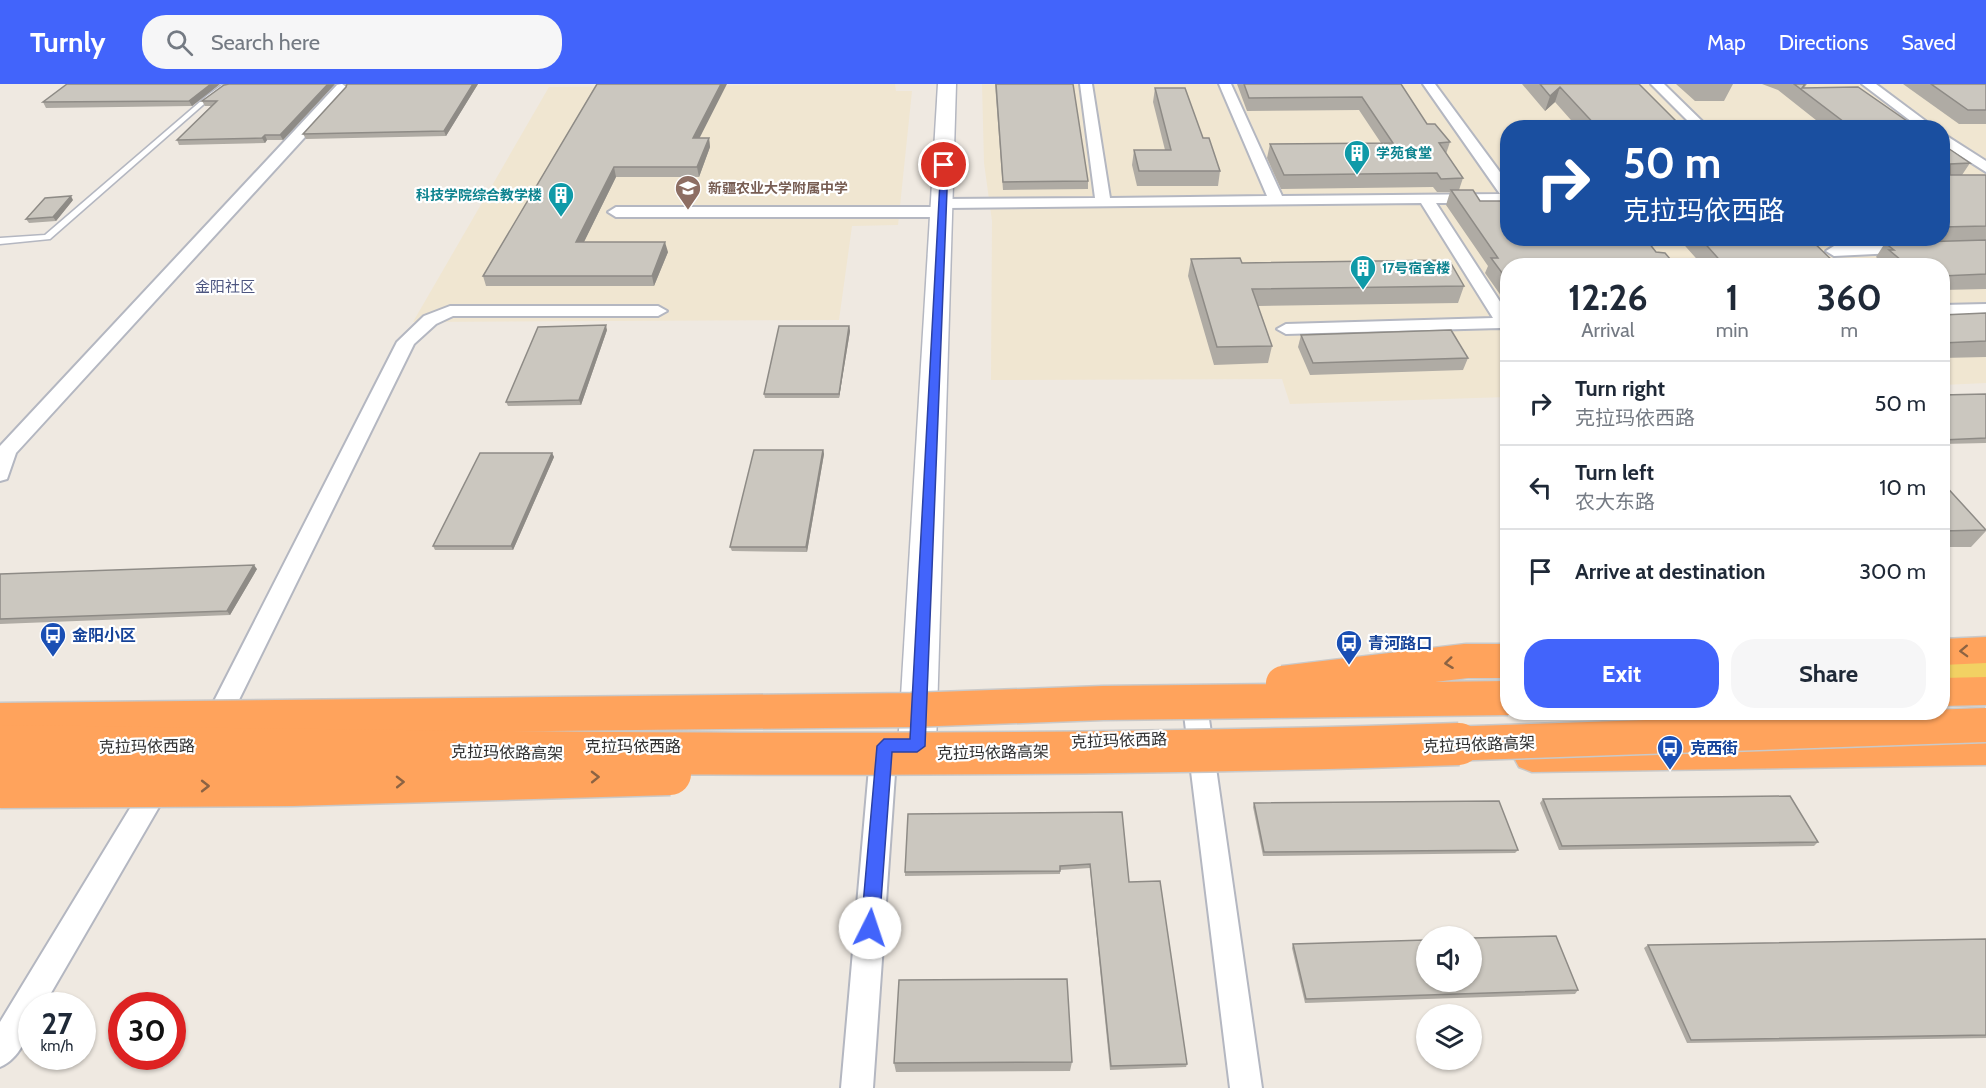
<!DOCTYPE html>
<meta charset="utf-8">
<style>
body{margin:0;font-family:Cabin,"Noto Sans SC",sans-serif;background:#f6f6f7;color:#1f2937;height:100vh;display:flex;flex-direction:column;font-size:22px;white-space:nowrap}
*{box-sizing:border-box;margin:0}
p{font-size:20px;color:#747a83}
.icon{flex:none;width:33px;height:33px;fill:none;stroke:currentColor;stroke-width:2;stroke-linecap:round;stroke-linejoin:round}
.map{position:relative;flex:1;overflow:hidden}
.sheet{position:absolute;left:1500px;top:174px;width:450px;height:462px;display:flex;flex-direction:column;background:#fff;border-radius:24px;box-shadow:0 2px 4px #0004}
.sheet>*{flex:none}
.top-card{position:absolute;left:1500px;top:36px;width:450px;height:126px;border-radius:24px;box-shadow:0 2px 4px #0004;background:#1a4fa0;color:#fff;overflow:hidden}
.fabs{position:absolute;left:1416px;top:842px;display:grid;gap:12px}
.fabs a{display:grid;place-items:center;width:66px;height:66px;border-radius:50%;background:#fff;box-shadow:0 2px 4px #0004;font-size:30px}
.speed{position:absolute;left:18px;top:908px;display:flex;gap:12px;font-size:30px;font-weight:700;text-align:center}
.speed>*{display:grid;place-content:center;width:78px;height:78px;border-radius:50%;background:#fff;box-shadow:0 2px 4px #0004;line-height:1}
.speed small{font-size:15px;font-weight:400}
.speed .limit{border:9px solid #d22;background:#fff;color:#111}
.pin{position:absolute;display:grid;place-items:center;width:51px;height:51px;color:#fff;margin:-26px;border:3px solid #fff;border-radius:50%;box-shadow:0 2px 6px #0007}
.me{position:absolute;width:66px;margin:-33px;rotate:4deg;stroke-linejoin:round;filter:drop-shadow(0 0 4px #0008)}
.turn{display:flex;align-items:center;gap:21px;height:126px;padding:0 24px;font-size:27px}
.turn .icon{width:78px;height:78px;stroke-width:2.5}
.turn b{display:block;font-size:42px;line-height:51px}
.eta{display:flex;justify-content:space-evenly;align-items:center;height:102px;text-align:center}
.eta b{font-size:36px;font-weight:800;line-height:42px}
.button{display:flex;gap:12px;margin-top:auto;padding:12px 24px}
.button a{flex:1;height:69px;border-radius:24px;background:#4264fb;color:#fff;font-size:24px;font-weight:800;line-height:69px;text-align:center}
.button a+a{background:#f6f6f7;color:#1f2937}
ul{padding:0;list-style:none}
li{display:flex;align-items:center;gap:18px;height:84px;padding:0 24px;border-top:2px solid #e0e1e3}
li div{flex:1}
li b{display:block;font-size:22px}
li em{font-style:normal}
header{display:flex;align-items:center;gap:36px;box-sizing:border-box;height:84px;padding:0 30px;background:#4264fb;color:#fff}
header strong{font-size:28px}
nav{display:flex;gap:33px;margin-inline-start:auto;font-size:21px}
.search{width:420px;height:54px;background:#f6f6f7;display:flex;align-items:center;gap:15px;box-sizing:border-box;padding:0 21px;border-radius:24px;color:#747a83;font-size:22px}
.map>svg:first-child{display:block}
</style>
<header>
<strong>Turnly</strong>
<div class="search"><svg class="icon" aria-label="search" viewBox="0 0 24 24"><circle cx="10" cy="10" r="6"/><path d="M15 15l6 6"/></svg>Search here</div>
<nav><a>Map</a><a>Directions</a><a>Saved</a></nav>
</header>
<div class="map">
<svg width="1986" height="1004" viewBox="0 0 1986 1004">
<rect width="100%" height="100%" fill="#efe9e1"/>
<path fill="#f0e6d1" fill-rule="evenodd" d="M895 0 896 7H912L898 141 852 142 839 236 413 238 549 3Z
M982 0H1986V299L1943 301 1942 182H1508L1507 313 1290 320 1282 295 991 296 992 137 984 79ZM1508 44H1942V154H1508Z"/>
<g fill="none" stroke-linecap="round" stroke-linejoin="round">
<g stroke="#b4b7c1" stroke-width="3">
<path id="lane" d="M243 0 226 4 212 13 50 155 0 160V154L45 151 208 11 222 1Z"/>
</g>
<g stroke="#b4b7c1" stroke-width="4">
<path id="street" d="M342 0 348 4 347 7 16 369 7 395 0 397V362L337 1Z
M1080 0H1092L1110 114 1267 112 1219 0H1231L1282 112 1500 110 1423 0H1435L1508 99V119H1436L1508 230V249L1500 244 1286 250 1277 245 1286 240 1493 234 1421 119 946 124 950 128 942 133H616L608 128 616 123H939L935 120 943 115 1095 114Z
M1651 0H1664L1709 44H1695Z
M1862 0H1876L1935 44H1920Z
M1942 49 1986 77V88L1942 60Z
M1910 160 1916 162 1918 165 1916 168 1834 172 1826 167 1834 162Z
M1986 220V230L1942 231V221Z
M450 222H658L667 227 658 232H453L436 240 414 260 232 630 223 633 214 630 211 623 397 258 424 232Z
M1194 604 1203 607 1206 614 1262 1004H1230L1182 614 1185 607Z
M884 650 893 653 897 661 873 1004H841L871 661 875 653Z
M161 685 170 688 174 696 170 704 44 921H32C32 944 23 973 0 983V938L152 688Z"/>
</g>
<g stroke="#b4b7c1" stroke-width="3">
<path id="secondary" d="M938 0H956L936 662 930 673 917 678 904 673 898 662Z"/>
</g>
<g stroke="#c9c9c9" stroke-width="3">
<path id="primary" d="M1986 577V605L1942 607V579Z"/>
</g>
<g stroke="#c9c9c9" stroke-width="3">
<path id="highway" d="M1986 553V579L1942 581V555Z
M1986 593V621L1942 622V594Z
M1986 649V681L1532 688 1519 683 1513 672 1519 661 1532 656Z"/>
</g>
<use href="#lane" fill="#fff" fill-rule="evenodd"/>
<use href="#street" fill="#fff" fill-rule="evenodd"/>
<use href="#secondary" fill="#fff" fill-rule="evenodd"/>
<use href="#primary" fill="#f2d163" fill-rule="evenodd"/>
<use href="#highway" fill="#ffa35c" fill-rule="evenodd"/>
<g stroke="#c9c9c9" stroke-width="37" stroke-linecap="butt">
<path id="highway-bridge-far1" d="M1283 599 1466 577H1508
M0 636 911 626 1103 619 1508 614
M1417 661 1986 641"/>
</g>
<g stroke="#c9c9c9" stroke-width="45" stroke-linecap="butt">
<path id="highway-bridge" d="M0 662C487 668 973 677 1459 660
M0 703 292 701 670 690"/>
</g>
<use href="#highway-bridge-far1" stroke="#ffa35c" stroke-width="34"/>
<use href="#highway-bridge" stroke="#ffa35c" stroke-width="42"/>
</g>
<path fill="#afaba4" d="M220 0 192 22 46 24 43 18Z
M335 0 283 56H267L265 59 179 61 177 56 211 22H205L202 17Z
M345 0H478L446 52 306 55 303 50 346 3 347 1Z
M597 0 699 54H709L710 63 699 93H616L584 158 668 168 654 202H486L483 192Z
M995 0H1073L1088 97V105L1003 106Z
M1237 0H1401L1427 40 1450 58 1446 70 1463 94 1459 106 1508 182V216H1504L1485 189 1488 182 1446 121 1450 108H1437L1433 103 1281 105 1267 74 1270 60 1381 59 1359 26 1247 27Z
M1522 0H1639L1683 44H1578L1555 18 1545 27Z
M1676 0H1733L1724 17H1695Z
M1762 0H1807L1804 4 1917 44H1826L1778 6Z
M1903 0H1986V40H1959Z
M1155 4 1203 54 1220 87 1218 102H1137L1132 81 1134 66H1165L1153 18Z
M1942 60 1970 79 1962 91H1986V205L1942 206V182H1881L1879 180 1881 178 1876 173 1885 159H1859L1853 154H1942Z
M73 116 56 137 29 139 26 135Z
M1678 154H1809L1838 182H1703Z
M1191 175 1242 179 1464 202 1458 219 1258 222 1272 262 1268 279 1214 281 1188 192Z
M1986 229V273L1942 274V231Z
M849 242 850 247 839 314H765L764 310Z
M607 246 581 321 508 322 506 318Z
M1301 251 1468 274 1463 286 1310 291 1298 263Z
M1986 310V359L1942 360V311Z
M823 366 824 370 807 468 732 467 730 463Z
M552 369 554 373 513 466H435L433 462Z
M1942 398 1986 447 1971 463H1942Z
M257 485 230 531 0 540V490Z
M1543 715 1818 758 1814 762 1559 766 1540 719Z
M1254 719 1518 766 1515 769 1263 772 1253 723Z
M1122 728 1129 798 1187 980 1186 983 1110 986 1090 784 1060 786V790L905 792V788Z
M1986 855V954L1687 959 1644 864 1648 861Z
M1293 860 1578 906 1575 910 1305 919 1292 864Z
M1072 978 1070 987 896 988 894 979Z"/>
<path fill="#8e8b86" d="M211 0H220L192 22 189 17Z
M328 0H335L283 56 280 51Z
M473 0H478L446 52 444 47Z
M721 0H727L695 63 693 54Z
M1560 3 1555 18 1545 27 1550 12Z
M265 51 267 56 265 59 262 54Z
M709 54 710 63 699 93 697 83Z
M614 83 616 93 579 168 576 158Z
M71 112 73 116 56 137 53 133Z
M665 158 668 168 654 202 652 192Z
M606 241 607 246 581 321 579 316Z
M849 242 850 247 839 314V310Z
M823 366 824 370 807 468 806 463Z
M552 369 554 373 513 466 511 462Z
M254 481 257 485 230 531 227 527Z"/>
<path fill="#cbc7bf" stroke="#8e8b86" stroke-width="1.5" d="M67 0H211L189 17 43 18Z
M229 0H328L280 51H265L262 54 177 56 217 17H202L224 1Z
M347 0H473L444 47 303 50 346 3Z
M597 0H721L693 54H709L697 83H614L576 158H665L652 192H483Z
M996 0H1073L1088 97 1003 98Z
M1244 0H1401L1427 40H1435L1450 58 1439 59 1463 94 1441 95 1437 89 1284 91 1270 60 1393 59 1362 13 1249 14Z
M1540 0H1639L1683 44H1598L1560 3 1550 12Z
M1794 0H1805L1802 4 1858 3 1917 44H1852Z
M1931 0H1986V26H1968Z
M1155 4H1185L1203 54H1209L1220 87H1139L1134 66H1171Z
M1942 60 1970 79 1950 80V91H1986V142L1942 143Z
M1451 106H1473L1480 117H1508V154H1645L1656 168 1665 169 1676 182H1508V197L1491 174H1498Z
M71 112 53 133 26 135 45 114Z
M1700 154H1809L1838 182H1725Z
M1986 156V190L1942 192V182H1908L1889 166H1894L1885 159Z
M1240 174 1242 179 1449 176 1464 202 1252 205 1272 262 1217 263 1191 175Z
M1986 229V257L1942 259V231Z
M606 241 579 316 506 318 538 243Z
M779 242H849L839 310H764Z
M1451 246 1468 274 1313 279 1301 251Z
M1986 310V354L1942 356V311Z
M754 366H823L806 463H730Z
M480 369H552L511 462H433Z
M1942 398 1986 446 1942 447Z
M254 481 227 527 0 535V490Z
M1790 712 1818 758 1562 762 1543 715Z
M1499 717 1518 766 1264 768 1254 719Z
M1122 728 1129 798 1160 797 1187 980 1111 982 1090 780 1060 782V787L905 788 908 730Z
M1556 852 1578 906 1306 915 1293 860 1426 856V897H1472V854Z
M1986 855V951L1691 956 1648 861Z
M1067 895 1072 978 894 979 899 896Z"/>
<defs><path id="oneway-chevron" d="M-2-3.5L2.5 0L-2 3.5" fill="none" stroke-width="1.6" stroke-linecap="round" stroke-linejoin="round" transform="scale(1.5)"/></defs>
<g stroke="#8c6343">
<use href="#oneway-chevron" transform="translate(1964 567) rotate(178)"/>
<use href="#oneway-chevron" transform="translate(1449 579) rotate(173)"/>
<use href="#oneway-chevron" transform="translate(595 693) rotate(-1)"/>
<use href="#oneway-chevron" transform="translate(400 698) rotate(-1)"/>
<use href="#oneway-chevron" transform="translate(205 702)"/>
</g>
<path fill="#4264fb" stroke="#2b41a3" stroke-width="1.5" d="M941 79 948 81 925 662 917 668H892L879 844 876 850 870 853 864 850 861 844 877 662 884 655H910Z"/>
<defs>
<g id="building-pin" transform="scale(1.35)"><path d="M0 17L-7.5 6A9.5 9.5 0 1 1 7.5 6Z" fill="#0f9aa8" stroke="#fff"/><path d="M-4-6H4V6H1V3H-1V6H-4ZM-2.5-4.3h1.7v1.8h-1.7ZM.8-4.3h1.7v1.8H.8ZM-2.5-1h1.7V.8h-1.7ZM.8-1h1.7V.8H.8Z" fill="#fff"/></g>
<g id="school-pin" transform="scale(1.35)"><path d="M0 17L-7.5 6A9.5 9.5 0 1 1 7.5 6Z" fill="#8d6e63" stroke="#fff"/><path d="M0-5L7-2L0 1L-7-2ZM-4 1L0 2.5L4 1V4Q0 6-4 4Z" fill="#fff"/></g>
<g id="bus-pin" transform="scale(1.35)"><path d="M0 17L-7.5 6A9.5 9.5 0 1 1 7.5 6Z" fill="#1a4fb4" stroke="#fff"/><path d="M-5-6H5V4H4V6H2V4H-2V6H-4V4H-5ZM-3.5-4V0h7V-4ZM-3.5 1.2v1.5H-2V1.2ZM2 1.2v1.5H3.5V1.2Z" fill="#fff"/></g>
</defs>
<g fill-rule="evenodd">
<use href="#building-pin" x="1357" y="69"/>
<use href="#school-pin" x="688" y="104"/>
<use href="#building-pin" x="561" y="111"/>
<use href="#building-pin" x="1363" y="184"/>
<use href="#bus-pin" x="53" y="551"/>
<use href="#bus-pin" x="1349" y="559"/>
<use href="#bus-pin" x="1670" y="664"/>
</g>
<g text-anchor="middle" stroke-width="4.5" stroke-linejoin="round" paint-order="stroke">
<g font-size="14" font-weight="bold" fill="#0d838f" stroke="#fff" text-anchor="start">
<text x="1376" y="74">学苑食堂</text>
<text x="542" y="116" text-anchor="end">科技学院综合教学楼</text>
<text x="1382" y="189">17号宿舍楼</text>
</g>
<g font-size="14" font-weight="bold" fill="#785e54" stroke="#fff" text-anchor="start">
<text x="708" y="109">新疆农业大学附属中学</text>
</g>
<g font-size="15" fill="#4d5680" stroke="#fff">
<text x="225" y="208">金阳社区</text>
</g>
<g font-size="16" font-weight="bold" fill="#164399" stroke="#fff" text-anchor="start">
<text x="72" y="557">金阳小区</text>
<text x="1368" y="565">青河路口</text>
<text x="1690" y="670">克西街</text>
</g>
<g font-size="16" fill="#2e2e2e" stroke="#fff">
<text transform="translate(1119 656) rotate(-2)" y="6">克拉玛依西路</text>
<text transform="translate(1479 660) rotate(-2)" y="6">克拉玛依路高架</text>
<text transform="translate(147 662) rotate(-1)" y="6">克拉玛依西路</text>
<text x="633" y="668">克拉玛依西路</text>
<text transform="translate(507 668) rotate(1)" y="6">克拉玛依路高架</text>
<text transform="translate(993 668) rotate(-1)" y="6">克拉玛依路高架</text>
</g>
</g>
</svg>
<div class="fabs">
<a><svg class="icon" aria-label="sound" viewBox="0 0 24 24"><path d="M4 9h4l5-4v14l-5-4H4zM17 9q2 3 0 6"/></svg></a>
<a><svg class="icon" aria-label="layers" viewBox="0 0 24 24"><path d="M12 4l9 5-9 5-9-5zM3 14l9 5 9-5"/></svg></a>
</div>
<div class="speed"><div>27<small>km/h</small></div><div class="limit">30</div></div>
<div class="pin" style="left:944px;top:81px;background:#d93025"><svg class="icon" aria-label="arrive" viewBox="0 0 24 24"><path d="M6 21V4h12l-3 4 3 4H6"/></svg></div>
<svg class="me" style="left:870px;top:844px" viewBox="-20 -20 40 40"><circle r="19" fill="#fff"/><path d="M0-13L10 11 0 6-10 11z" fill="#4264fb"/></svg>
<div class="top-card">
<div class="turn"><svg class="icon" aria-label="right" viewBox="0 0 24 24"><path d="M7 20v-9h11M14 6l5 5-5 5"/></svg><div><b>50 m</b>克拉玛依西路</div></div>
</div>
<section class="sheet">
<div class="eta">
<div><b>12:26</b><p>Arrival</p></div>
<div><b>1</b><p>min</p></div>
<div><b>360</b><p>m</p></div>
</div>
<ul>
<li><svg class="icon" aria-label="right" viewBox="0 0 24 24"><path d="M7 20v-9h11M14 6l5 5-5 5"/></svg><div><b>Turn right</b><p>克拉玛依西路</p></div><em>50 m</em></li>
<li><svg class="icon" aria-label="left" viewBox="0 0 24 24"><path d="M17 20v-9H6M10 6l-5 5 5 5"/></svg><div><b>Turn left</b><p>农大东路</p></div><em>10 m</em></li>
<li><svg class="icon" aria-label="arrive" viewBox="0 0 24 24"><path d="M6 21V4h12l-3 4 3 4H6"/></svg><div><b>Arrive at destination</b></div><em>300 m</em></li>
</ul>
<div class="button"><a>Exit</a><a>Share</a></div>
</section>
</div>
